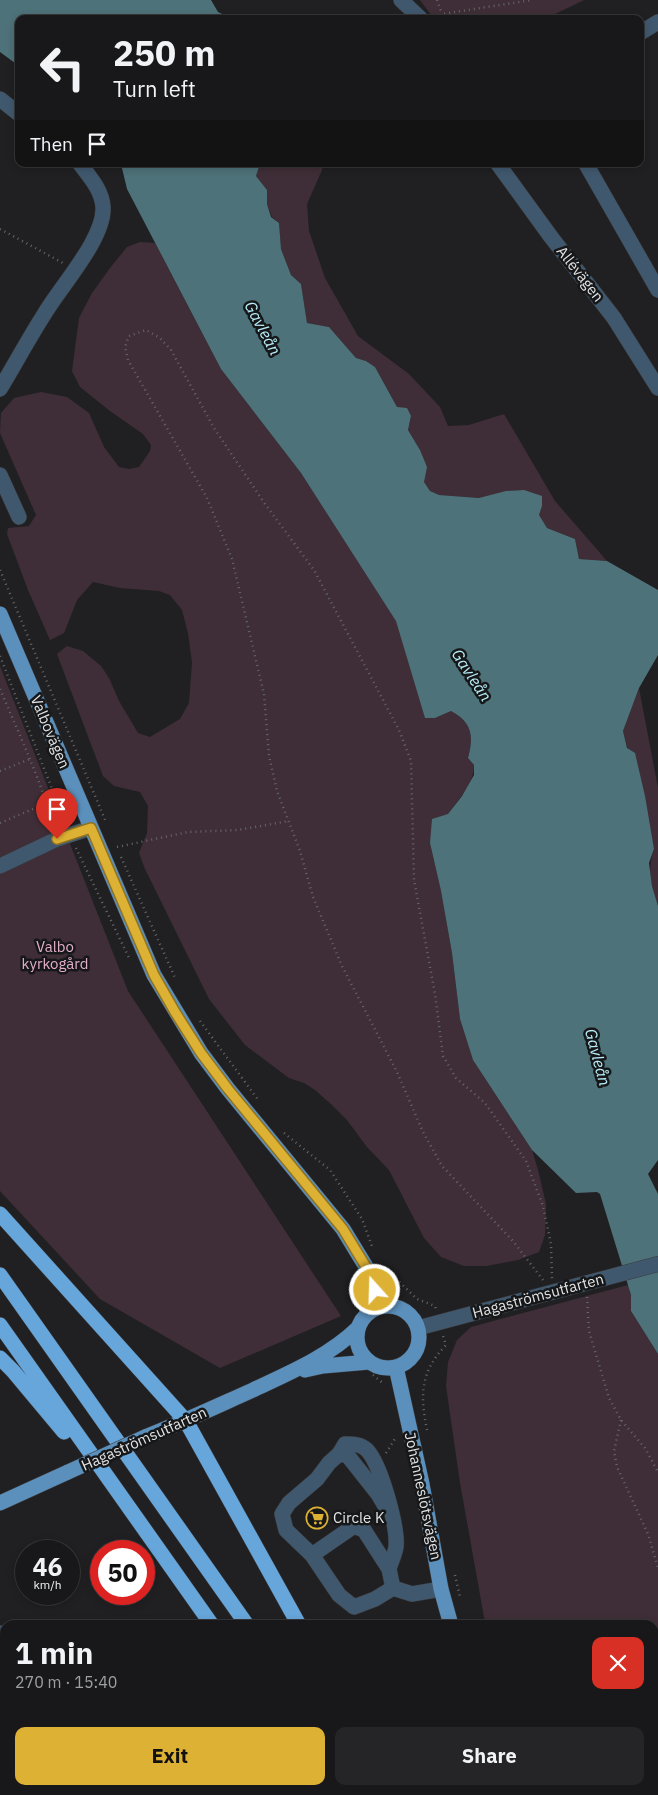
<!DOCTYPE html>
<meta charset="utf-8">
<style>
body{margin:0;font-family:"IBM Plex Sans",sans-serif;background:#252527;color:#f1f3f6;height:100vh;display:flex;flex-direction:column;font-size:19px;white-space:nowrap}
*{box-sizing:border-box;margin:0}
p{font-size:16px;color:#9fa0a2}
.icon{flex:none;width:28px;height:28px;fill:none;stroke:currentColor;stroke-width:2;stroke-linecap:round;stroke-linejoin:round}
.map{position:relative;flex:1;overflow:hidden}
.panel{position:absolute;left:0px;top:1620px;width:659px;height:175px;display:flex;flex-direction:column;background:#18181a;border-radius:15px 15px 0 0;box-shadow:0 2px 8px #0003,0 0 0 1px #363739}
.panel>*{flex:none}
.banner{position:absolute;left:15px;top:15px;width:629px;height:152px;border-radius:10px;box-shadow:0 2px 8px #0003,0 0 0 1px #363739;background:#18181a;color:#f1f3f6;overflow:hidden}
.speed{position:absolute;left:15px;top:1540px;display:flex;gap:10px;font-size:25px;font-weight:700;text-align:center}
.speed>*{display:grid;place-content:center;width:65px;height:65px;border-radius:50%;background:#18181a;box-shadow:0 2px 8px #0003,0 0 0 1px #363739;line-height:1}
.speed small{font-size:12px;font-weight:400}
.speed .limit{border:8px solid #d22;background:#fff;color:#111}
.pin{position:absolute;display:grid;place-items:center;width:42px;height:42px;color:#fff;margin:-51px -21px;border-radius:50% 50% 50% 0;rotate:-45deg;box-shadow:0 0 5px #0007}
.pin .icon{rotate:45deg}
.me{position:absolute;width:55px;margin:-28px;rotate:340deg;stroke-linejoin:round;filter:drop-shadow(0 0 4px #0008)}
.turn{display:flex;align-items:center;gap:18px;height:105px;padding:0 15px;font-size:22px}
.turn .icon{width:65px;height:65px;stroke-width:2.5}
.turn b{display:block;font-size:35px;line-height:42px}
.then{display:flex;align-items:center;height:48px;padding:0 15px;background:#0003;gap:10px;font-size:19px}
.round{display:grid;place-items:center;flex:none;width:52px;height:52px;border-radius:10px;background:#252527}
.summary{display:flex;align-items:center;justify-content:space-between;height:85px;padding:0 15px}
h1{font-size:30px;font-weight:700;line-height:38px}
.button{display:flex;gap:10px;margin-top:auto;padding:10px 15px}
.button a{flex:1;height:58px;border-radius:10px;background:#ddb133;color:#111;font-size:20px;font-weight:700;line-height:58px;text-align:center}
.button a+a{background:#252527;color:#f1f3f6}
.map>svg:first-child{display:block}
</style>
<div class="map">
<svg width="658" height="1795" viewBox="0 0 658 1795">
<rect width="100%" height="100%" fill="#202022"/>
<path fill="#3f2e37" d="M420 0H584L551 16 538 19H434Z
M260 164H322V170L307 204 309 231 325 278 358 336 409 374 440 407 448 426 469 425 504 414 555 501 607 561 579 559 575 539 547 528 538 515 542 506 479 498 439 495 430 491 424 482 420 450 408 430 411 417 397 407 375 367 366 361 356 358 329 327 307 323 301 284 291 275 281 249 279 223 272 217 267 204V190L256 176Z
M140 242 155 243 221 369 301 473 397 621 425 717 435 718 451 711C472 722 474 736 468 758L474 765C474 784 459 798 449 813 442 823 436 833 430 843L441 891 452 953 460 1019 473 1060 532 1150 538 1170 546 1204 545 1235 539 1252 518 1260 486 1266H464L441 1257 424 1238 389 1170 367 1147 347 1120 333 1106 315 1090 304 1083 289 1078 245 1045 209 999 145 869 139 853 147 833 148 806 140 792 114 786 103 776 57 654 67 646 83 651 101 666 109 678 119 701 138 733 150 737 180 719 189 703 192 663 188 633 182 610 170 595 159 591 120 588 93 582 77 600 64 633 50 640 28 590 7 534 8 528 29 526 36 515 0 433 1 413 14 398 41 392 67 397 89 413 104 447 119 467 129 469 139 467 150 451 151 445 143 434 110 411 80 387 72 371 79 318 92 293 110 268 127 247Z
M0 666 128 991 341 1316 220 1368 100 1299 0 1191Z
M639 688 658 788V906C651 885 647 870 654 849L623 731Z
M628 1285 631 1295V1311L658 1354V1759L654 1749V1625H487L484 1617 460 1483 446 1386 448 1362 457 1340 471 1327Z"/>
<path fill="#4e7279" d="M0 0H211L218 12 232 19H19V66L0 52Z
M121 164H260L256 176 267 190V204L271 217 279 223 281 249 291 275 301 284 307 323 329 327 356 358 366 361 375 367 397 407 407 408 411 416 408 430 420 450 427 467 424 482 430 491 439 495 479 498 506 491 524 490 542 496V506L539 515 547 528 575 539 579 559 607 561 658 590V655L639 688 623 731 627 748 635 753 645 796 654 849 649 863 652 886 658 906V1160L648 1174 658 1194V1354L631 1311V1295L600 1194 597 1192 576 1193 532 1150 473 1060 460 1019 452 953 441 891 430 843 432 819 448 814 462 796 474 775V765L468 758C474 736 472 722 451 711L435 718H425L396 621 301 473 221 369 127 189Z"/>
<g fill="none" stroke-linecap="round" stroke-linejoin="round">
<g stroke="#3b3b3d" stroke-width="16">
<path id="minor" d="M401 0 421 19
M640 33 658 22
M0 99 19 114
M498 164 551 237 614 318 658 388
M586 164 658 290
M0 389C15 364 29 338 45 313 61 286 105 238 103 207 102 190 89 176 80 164
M0 475 19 517
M0 866 57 839 91 828
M418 1328 658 1264
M339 1454 348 1456 378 1494 385 1506
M312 1555 286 1530 282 1514 289 1503 317 1479 329 1463 339 1454 345 1444C353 1444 361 1444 367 1450 381 1465 398 1527 396 1547 395 1554 391 1562 389 1569
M393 1588 375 1599 354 1607 339 1595 312 1555 354 1526 364 1530 389 1569 393 1588 412 1594 441 1589
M0 1633 5 1634
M131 1790 135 1795
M539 1795 543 1790"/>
</g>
<g stroke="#3b3b3d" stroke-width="16">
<path id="major" d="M0 614 154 975 201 1053 228 1089 343 1229 371 1275 380 1306
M357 1337a31 31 0 1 1 62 0a31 31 0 1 1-62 0Z
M396 1367 422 1484 441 1589 451 1625
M305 1370 323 1366 369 1362
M145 1437C181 1423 217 1406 253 1390 289 1373 328 1357 358 1328
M0 1503 68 1472
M518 1790 520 1795"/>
</g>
<g stroke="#3b3b3d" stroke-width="16">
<path id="highway" d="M0 1214 186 1421 299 1625
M0 1275 247 1625
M0 1325 212 1625
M0 1358 13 1371 64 1432
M329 1790 333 1795
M363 1790 366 1795
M390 1790 393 1795"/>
</g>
<path stroke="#666768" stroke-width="2.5" stroke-dasharray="1 4" stroke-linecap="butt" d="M437 0 442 14
M436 19 442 14 532 0
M0 229 63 263
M0 570 106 822
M0 656 65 822
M0 689C19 734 40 778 53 825
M0 771 30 759
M0 823 47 803
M117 847 188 832 238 830 289 821
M76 848 130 960
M121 857 176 980
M200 1021 259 1101
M284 1133 330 1170 362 1219 373 1249
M385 1268 417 1299 435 1306 436 1309
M543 1280 513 1241 442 1166 423 1132 397 1072 342 966 313 897 300 851 277 791 269 756 264 694 232 559 207 498 128 360 125 347 129 336 146 330 160 338 171 350 214 428 265 504 314 570 399 730 411 761 414 880 435 994 443 1056 456 1078 485 1103 526 1161 543 1206 551 1244 552 1279
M587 1297 589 1331 609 1398 621 1420 645 1448 658 1472
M373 1375 384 1384
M621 1420 614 1451 617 1467 648 1534 658 1568
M427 1430C420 1395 420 1372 446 1345L443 1336
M386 1453 396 1437
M455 1575 460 1597"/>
<use href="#minor" stroke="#40586e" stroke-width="15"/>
<use href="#major" stroke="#5c90bc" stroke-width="15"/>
<use href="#highway" stroke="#67a6db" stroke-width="15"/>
<g stroke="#3b3b3d" stroke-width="16" stroke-linecap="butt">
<path id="major-bridge" d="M68 1472 145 1437"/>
</g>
<use href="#major-bridge" stroke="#5c90bc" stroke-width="15"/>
</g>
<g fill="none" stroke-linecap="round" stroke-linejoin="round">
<g stroke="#907321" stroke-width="12">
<path id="route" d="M57 839 91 828 154 975 175 1012 201 1053 228 1089 343 1229 371 1275 375 1290"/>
</g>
<use href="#route" stroke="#ddb133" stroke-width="9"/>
</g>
<defs>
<g id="supermarket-ring" transform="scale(1.125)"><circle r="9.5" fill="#161719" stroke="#ddb133" stroke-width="1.5"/><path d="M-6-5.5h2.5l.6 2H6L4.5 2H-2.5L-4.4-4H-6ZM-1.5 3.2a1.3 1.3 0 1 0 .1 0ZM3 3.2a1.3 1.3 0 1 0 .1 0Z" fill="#ddb133"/></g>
</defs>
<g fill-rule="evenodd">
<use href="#supermarket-ring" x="317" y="1518"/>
</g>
<g text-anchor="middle" stroke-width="5" stroke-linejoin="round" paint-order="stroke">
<g font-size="15" fill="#e2e3e4" stroke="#161719">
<text transform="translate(580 274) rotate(52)" y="5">Allévägen</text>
<text transform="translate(50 732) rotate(67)" y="5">Valbovägen</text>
<text transform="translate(538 1296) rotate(-15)" y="5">Hagaströmsutfarten</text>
<text transform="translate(144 1439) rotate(-24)" y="5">Hagaströmsutfarten</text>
<text transform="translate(423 1496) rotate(78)" y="5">Johanneslötsvägen</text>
</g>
<g font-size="15" fill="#e4aeca" stroke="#161719">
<text x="55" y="952">Valbo<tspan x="55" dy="17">kyrkogård</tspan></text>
</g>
<g font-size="15" fill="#e2e3e4" stroke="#161719" text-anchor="start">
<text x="333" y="1523">Circle K</text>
</g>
<g font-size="16" font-style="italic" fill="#b8eefa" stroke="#161719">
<text transform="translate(263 328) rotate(62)" y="6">Gavleån</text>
<text transform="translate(472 675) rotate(57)" y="6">Gavleån</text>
<text transform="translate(598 1057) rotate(75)" y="6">Gavleån</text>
</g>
</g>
</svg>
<div class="speed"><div>46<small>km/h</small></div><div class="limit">50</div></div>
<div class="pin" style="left:57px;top:839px;background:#d93025"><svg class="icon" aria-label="arrive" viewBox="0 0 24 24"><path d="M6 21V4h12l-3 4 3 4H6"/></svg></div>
<svg class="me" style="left:375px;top:1290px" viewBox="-20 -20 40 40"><circle r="17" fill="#ddb133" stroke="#fff" stroke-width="3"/><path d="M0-11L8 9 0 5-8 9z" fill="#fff"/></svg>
<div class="banner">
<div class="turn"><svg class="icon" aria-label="left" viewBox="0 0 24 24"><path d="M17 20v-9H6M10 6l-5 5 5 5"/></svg><div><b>250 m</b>Turn left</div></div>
<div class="then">Then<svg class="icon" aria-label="arrive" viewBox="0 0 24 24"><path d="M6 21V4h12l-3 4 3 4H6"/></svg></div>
</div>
<section class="panel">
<div class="summary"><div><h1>1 min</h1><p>270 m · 15:40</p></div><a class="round" style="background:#d93025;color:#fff"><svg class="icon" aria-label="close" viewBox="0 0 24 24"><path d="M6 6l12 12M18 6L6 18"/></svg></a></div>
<div class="button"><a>Exit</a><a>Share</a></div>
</section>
</div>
